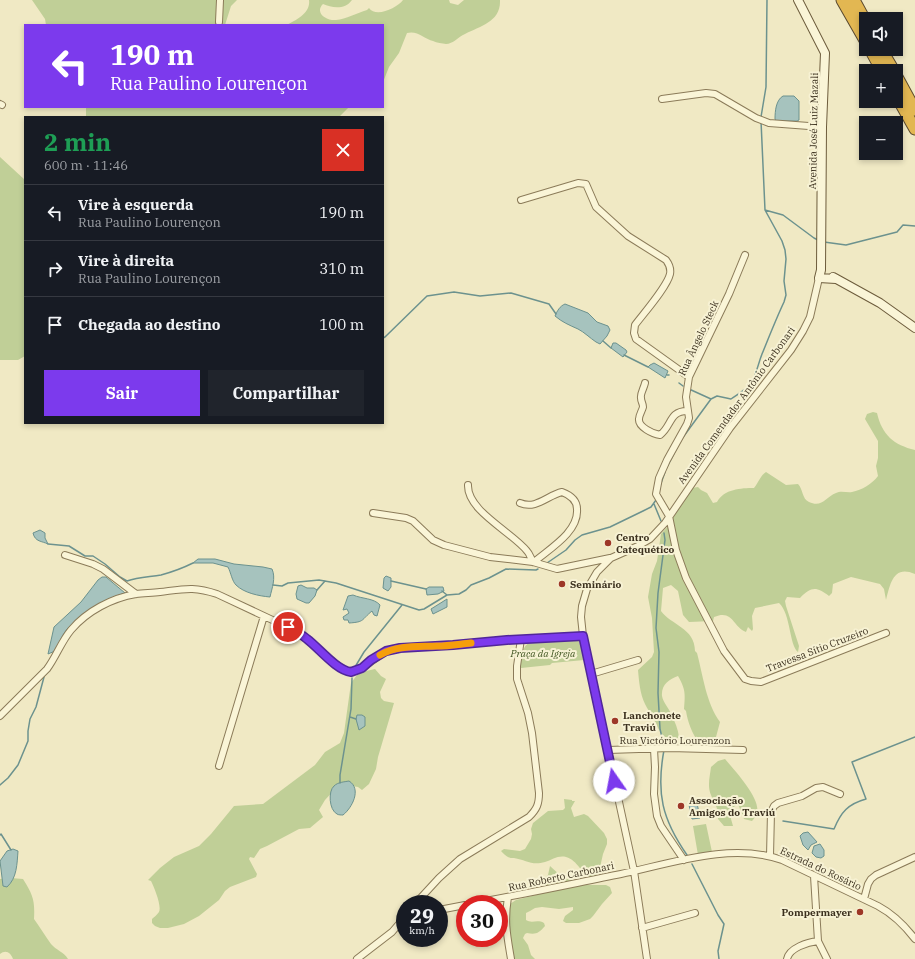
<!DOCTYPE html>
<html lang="pt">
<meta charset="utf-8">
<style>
body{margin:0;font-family:"IBM Plex Serif",serif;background:#20242c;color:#f1f3f6;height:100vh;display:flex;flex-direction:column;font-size:15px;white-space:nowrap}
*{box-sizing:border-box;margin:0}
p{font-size:13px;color:#9ea1a6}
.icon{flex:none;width:22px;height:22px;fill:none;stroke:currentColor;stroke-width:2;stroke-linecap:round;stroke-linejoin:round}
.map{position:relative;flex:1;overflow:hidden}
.drawer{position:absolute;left:24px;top:116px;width:360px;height:308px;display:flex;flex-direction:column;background:#171b24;border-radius:0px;box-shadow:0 2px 6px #0003}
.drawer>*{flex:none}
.banner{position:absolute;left:24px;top:24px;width:360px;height:84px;border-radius:0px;box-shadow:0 2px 6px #0003;background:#7c3aed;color:#fff;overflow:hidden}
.fabs{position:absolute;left:859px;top:12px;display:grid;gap:8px}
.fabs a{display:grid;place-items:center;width:44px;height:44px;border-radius:0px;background:#171b24;box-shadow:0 2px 6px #0003;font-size:20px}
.speed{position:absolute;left:396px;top:895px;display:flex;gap:8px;font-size:20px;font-weight:700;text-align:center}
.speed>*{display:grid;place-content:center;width:52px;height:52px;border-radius:50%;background:#171b24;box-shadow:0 2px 6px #0003;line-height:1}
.speed small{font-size:10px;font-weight:400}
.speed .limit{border:6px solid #d22;background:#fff;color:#111}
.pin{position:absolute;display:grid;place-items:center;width:34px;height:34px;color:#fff;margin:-17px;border:2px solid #fff;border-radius:50%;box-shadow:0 1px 4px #0007}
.me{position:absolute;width:44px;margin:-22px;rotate:348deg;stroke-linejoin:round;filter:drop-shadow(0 0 3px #0008)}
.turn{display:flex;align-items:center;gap:14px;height:84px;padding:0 20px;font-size:18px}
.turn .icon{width:52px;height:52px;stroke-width:2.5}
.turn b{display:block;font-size:28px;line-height:34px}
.round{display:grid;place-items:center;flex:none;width:42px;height:42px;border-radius:0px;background:#20242c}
.summary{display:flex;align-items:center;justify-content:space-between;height:68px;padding:0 20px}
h1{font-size:24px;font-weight:700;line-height:30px;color:#1e9e55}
.button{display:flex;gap:8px;margin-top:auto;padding:8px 20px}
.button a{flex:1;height:46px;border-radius:0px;background:#7c3aed;color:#fff;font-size:16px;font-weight:700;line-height:46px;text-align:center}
.button a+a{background:#20242c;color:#f1f3f6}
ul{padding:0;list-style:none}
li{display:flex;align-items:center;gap:12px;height:56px;padding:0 20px;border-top:1px solid #363941}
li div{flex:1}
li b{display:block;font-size:15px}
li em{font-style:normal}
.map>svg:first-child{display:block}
</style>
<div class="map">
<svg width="915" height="959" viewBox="0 0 915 959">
<rect width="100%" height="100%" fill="#f0e9c4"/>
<path fill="#c0cf97" d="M32 0H237L231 6 225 25H46L45 19Z
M309 0H352C345 10 332 8 323 4 314 13 327 21 336 20 346 19 357 13 367 10L369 8C376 18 397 8 403 0H449L450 3 458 5 464 0H500C501 22 480 26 465 34 458 37 453 44 446 44 442 43 437 43 433 41 425 39 417 30 407 33L399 53 389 67 383 82V25H287C296 20 311 13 309 0Z
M86 107H349L339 117H86Z
M0 157 25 180V356L18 360H0Z
M873 412 877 413C882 435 894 445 915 450V574C893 564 890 585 886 600L884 589 880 584 851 577 833 584 832 593 829 596C816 586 811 587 800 598L787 597 785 601 786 606 799 646 798 652C789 645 791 614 779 603L755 608 752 616 753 629 752 631 748 627 746 632C732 626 733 609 714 617L713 621 689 622 683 615 678 591 671 585 663 588 661 611C671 625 695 628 695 651L697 653C703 675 706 703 720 722L716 737 709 743H699C692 733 688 723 686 711L684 709C685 694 686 690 678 676 669 679 661 685 662 696 663 703 670 709 672 716 675 722 678 729 679 737L672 743C659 733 660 731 653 718 651 713 647 709 645 704 640 694 639 681 638 670L652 657 654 652 652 618 648 597 652 574 657 561 661 534 671 523 675 512 692 488 698 487 701 490 707 493 713 503 717 502C724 489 741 488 754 488 759 482 760 476 766 472L786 485 798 484C803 489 802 499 809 502 822 508 826 497 836 493 841 490 847 493 852 492 862 490 872 484 878 476L876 466 878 458V441L865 419 867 414Z
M579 639 584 660 552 663 550 665 521 668C521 658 521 647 531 641Z
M375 669 381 676 386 679 380 692 381 698 384 701 394 703 378 757 376 769 369 784 362 790 358 787 352 786 336 788 325 800 319 810 323 817 310 828 299 829 267 846 260 849 254 858 250 857 249 859 257 874 256 877 230 887 225 891 219 900 199 916 184 924 168 928H160L155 926 152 923V919C154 917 157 915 159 912 162 906 154 887 151 881L148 880 160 868 174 857 199 846 211 834 234 806 263 804 315 765 325 752 340 743 344 733 351 683 357 675 366 671Z
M725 759C734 770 761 798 757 813 756 816 754 819 752 821L744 819 738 804 731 809V819L733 826H724L718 819C719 807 715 806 711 795 707 786 710 776 711 767L718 761Z
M564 799 572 800V801H575L571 808 574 817 584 814 588 816 604 833 607 839V844L603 854 599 872 593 878C581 875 578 860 566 857 558 855 552 860 545 862 532 866 526 860 514 858 511 858 510 858 508 857 506 856 503 853 501 851L504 849 520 851 525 849 531 839 532 834 531 829 533 823 548 811 563 810 565 808Z
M706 824 712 852 698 855 693 826Z
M550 866 562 877 583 885H606L610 887 612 893 602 904 593 916 590 919 579 923H566L563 921 565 916 573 910V907L559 909 542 907 535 908 530 911 526 913V920C532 924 537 919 544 923L545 926C539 933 536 935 527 933L525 934 523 938 528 945 531 955 535 959H509L507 906 516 900 540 894 549 890V887L542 880 548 875Z
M11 878 23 879C33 895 35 900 34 919 40 927 45 936 51 944 56 950 64 952 68 959H13C11 953 6 949 0 954V879Z"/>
<path fill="#a6c3be" stroke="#6c928e" d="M783 96H794L799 101V120L797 121H776L775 119C775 111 776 100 783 96Z
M565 304 588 313 597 322 608 326 610 330 607 336 600 344 596 342C590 338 584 332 578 329 569 325 562 322 555 316 557 311 560 306 565 304Z
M613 343H616L626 350 627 352 623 357 611 348Z
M654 363 668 371 665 378 648 367 650 365Z
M40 530 45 533V538L48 544C42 541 35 542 33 533Z
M198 559H215L234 564 263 567 272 569C276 578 272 588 270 597 259 596 244 593 236 585 232 581 231 573 228 567L213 563H193Z
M386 576 391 578V587L388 591 383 588 384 578Z
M102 577H106L125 593C103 600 83 612 67 629 62 635 59 644 55 651L48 654 54 627 81 602 98 580Z
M301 585 307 588H314L317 590 315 596 309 603H306L297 599 296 594 298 586Z
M429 587H443L444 591 438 594 427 595 426 589Z
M353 595C362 599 374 598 380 605L377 616 374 615 372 611C361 620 365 622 349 623L348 620H344L343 617 349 613 347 609 343 610 348 596Z
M447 599V607L433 614 431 609Z
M357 715H362L365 717V726L359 730 356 719Z
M349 781C362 789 352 808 343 815 342 815 338 815 337 814 329 810 328 791 334 786 338 782 344 782 349 781Z
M697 803 700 818 692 819 689 805Z
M808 832 817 842 811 845 808 850 803 845 800 836 803 833Z
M820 844 824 850V856L821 858 816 857 812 853 814 846Z
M13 849 18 851C17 864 17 878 7 887L3 886 0 861 7 851Z"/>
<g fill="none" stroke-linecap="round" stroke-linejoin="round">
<path stroke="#6c928e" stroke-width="1.5" d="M761 117 766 87 767 0
M765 210 783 215 814 238 818 240
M824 242 846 245 897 232 903 225 915 226
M383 338 385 337 427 296 454 292 480 296 511 293 549 304 556 314
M603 341 611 348
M624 355 648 367
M667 375H669
M679 383 683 386
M689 389 711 399
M666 469 681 440 711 399 717 396 731 399C738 394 746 390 751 383 757 373 758 364 762 354 769 337 776 319 784 302L786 295 784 281 786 259 785 250 782 241 765 210 761 121
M660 486 665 472
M654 504 661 521
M664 533 665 540 658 593 656 628 659 652 658 693 660 729 664 746
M48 544 69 546 85 556H93L105 564 120 577 127 581C138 577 149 577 161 575 172 572 183 568 193 563
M547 563 566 550 575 540 582 535 610 527 643 511 651 507 656 500
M391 581 426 589
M273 585 282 586 288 583 319 580 336 583 419 610 424 609 447 595 459 594 466 590 471 585 489 578 506 569 536 570 538 569
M317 590 325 581
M442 591 447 595
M355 667 364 652 402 605
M350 717 356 719
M664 750C656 793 662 819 687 855
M340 783V775L351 709 352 678
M0 785 8 778 18 765 28 741V731L30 719 36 707 44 677
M783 821 834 829C841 812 848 804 866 799L852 762 915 737
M0 835 1 834 11 850
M692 864 718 915 724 924 718 951 719 959"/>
<g stroke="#8b7b59" stroke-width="8">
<path id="street" d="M219 22 220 0
M662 99 706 93 715 94 756 118 769 123 822 127
M0 104 2 105
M521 200 578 183 586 184 596 207 628 236 666 260C669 264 671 269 670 274 667 287 644 313 635 325L634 333 636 339 689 377
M745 255 729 294 689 377 686 397 689 418 687 424 667 460 659 478 656 494 669 516 676 550 686 578 724 651 745 679 751 681 761 682 886 633
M645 383C644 388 640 394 641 398 641 402 643 403 643 407 642 411 639 415 639 419 638 427 653 434 660 435 672 426 669 411 687 411
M468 485C467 511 512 532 527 551 530 554 531 559 533 562
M520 503C536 510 548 495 562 492 570 495 577 500 577 509 579 532 549 549 534 562
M373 513 406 518 413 521 433 540 444 545 490 557 533 562 557 569 610 558
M65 555 93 564 103 569 136 594
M591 674 638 660
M0 716 47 669C56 657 61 642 71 630 87 611 112 598 136 594 144 593 152 593 160 592 184 589 194 586 217 594L296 631C310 640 338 671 351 672L362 668 386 651 400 648 453 645 507 640 583 636
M654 749 655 767 654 794 657 816 661 826 684 860
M608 750 670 748 743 750
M219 766 264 616
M770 856 771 812 774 806 778 803 802 796 816 788 823 787 840 794
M814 876 818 941 827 959
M508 897C504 922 507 935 511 959
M864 899 868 884 871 879 876 875 915 857
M415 904 439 878 460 859 529 817C537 809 539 804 539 793L532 733 528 713 517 679V666L521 639
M469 904C520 895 571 884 621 874 672 863 732 842 782 860L878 906C893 914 905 926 915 939
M439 910 465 905
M642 928 695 913
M357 959 392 932 405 917
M647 959 634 871 583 636 581 617 582 606 587 589 597 572 611 558 638 546 650 539 665 523 730 428 791 350 803 331 810 317 819 278
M787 959C789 948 808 942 818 941"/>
</g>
<g stroke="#6d5c3c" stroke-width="10">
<path id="secondary" d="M798 0 825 53 822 127 821 270 819 278 836 279
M833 277 880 303 915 328"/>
</g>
<g stroke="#59482e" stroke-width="13">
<path id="highway" d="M842 0 866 42
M854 0 866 22
M870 49 882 71
M881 49 894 71
M896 75 915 110
M896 95 915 129"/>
</g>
<use href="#street" stroke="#faf5d7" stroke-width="6"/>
<use href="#secondary" stroke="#faf5d7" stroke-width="8"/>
<use href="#highway" stroke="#e2b752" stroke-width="11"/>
</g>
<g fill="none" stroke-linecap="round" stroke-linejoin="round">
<g stroke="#51269a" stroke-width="10">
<path id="route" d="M288 627C295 630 301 634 307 639 319 648 336 670 351 672L362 668 371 660 386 651 400 648 453 645 507 640 583 636 614 781"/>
</g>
<use href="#route" stroke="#7c3aed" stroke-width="7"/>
<path stroke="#f59e0b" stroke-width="7" d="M380 655C397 645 418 647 437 646 449 646 460 644 471 643"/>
</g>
<g fill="#9d3727" stroke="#f7f2d4" stroke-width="1.5">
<circle cx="608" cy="543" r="4"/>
<circle cx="562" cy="584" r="4"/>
<circle cx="615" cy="721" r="4"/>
<circle cx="681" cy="806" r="4"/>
<circle cx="860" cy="912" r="4"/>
</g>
<g text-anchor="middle" stroke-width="4" stroke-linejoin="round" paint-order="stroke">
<g font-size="10" fill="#3b301e" stroke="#f7f2d4">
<text transform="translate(813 131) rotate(-89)" y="4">Avenida José Luiz Mazali</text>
<text transform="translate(698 338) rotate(-65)" y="4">Rua Ângelo Steck</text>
<text transform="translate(736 405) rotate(-54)" y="4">Avenida Comendador Antônio Carbonari</text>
<text transform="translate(817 649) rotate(-21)" y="4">Travessa Sítio Cruzeiro</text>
<text x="675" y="744">Rua Victório Lourenzon</text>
<text transform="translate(821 868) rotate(25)" y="4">Estrada do Rosário</text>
<text transform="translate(561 876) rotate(-12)" y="4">Rua Roberto Carbonari</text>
</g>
<g font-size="10" font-weight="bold" fill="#3b301e" stroke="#f7f2d4" text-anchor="start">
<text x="616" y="541">Centro<tspan x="616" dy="12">Catequético</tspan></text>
<text x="570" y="588">Seminário</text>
<text x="623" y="719">Lanchonete<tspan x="623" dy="12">Traviú</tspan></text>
<text x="689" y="804">Associação<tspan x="689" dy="12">Amigos do Traviú</tspan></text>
<text x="852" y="916" text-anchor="end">Pompermayer</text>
</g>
<g font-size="10" font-style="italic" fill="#435824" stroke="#f7f2d4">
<text x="543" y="657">Praça da Igreja</text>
</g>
</g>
</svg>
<div class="fabs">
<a><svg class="icon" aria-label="sound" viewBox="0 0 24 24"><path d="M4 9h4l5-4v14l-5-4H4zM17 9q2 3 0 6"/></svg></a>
<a>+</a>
<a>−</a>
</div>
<div class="speed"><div>29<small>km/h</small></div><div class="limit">30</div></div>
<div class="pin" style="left:288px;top:627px;background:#d93025"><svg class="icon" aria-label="arrive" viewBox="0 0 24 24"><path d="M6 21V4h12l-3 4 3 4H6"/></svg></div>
<svg class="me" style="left:614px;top:781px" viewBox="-20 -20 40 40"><circle r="19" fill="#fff"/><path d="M0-13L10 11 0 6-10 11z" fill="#7c3aed"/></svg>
<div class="banner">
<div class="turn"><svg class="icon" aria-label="left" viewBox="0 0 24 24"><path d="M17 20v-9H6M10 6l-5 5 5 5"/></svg><div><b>190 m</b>Rua Paulino Lourençon</div></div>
</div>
<section class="drawer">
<div class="summary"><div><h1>2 min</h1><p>600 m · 11:46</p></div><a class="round" style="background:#d93025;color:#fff"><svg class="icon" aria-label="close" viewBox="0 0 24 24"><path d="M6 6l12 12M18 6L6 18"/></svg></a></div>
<ul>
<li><svg class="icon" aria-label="left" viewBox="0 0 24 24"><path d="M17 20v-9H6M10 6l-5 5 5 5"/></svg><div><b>Vire à esquerda</b><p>Rua Paulino Lourençon</p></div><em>190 m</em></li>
<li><svg class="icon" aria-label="right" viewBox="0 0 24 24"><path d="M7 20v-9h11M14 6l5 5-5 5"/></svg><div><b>Vire à direita</b><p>Rua Paulino Lourençon</p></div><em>310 m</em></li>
<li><svg class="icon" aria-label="arrive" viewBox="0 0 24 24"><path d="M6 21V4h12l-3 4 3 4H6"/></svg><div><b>Chegada ao destino</b></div><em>100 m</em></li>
</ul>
<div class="button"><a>Sair</a><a>Compartilhar</a></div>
</section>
</div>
